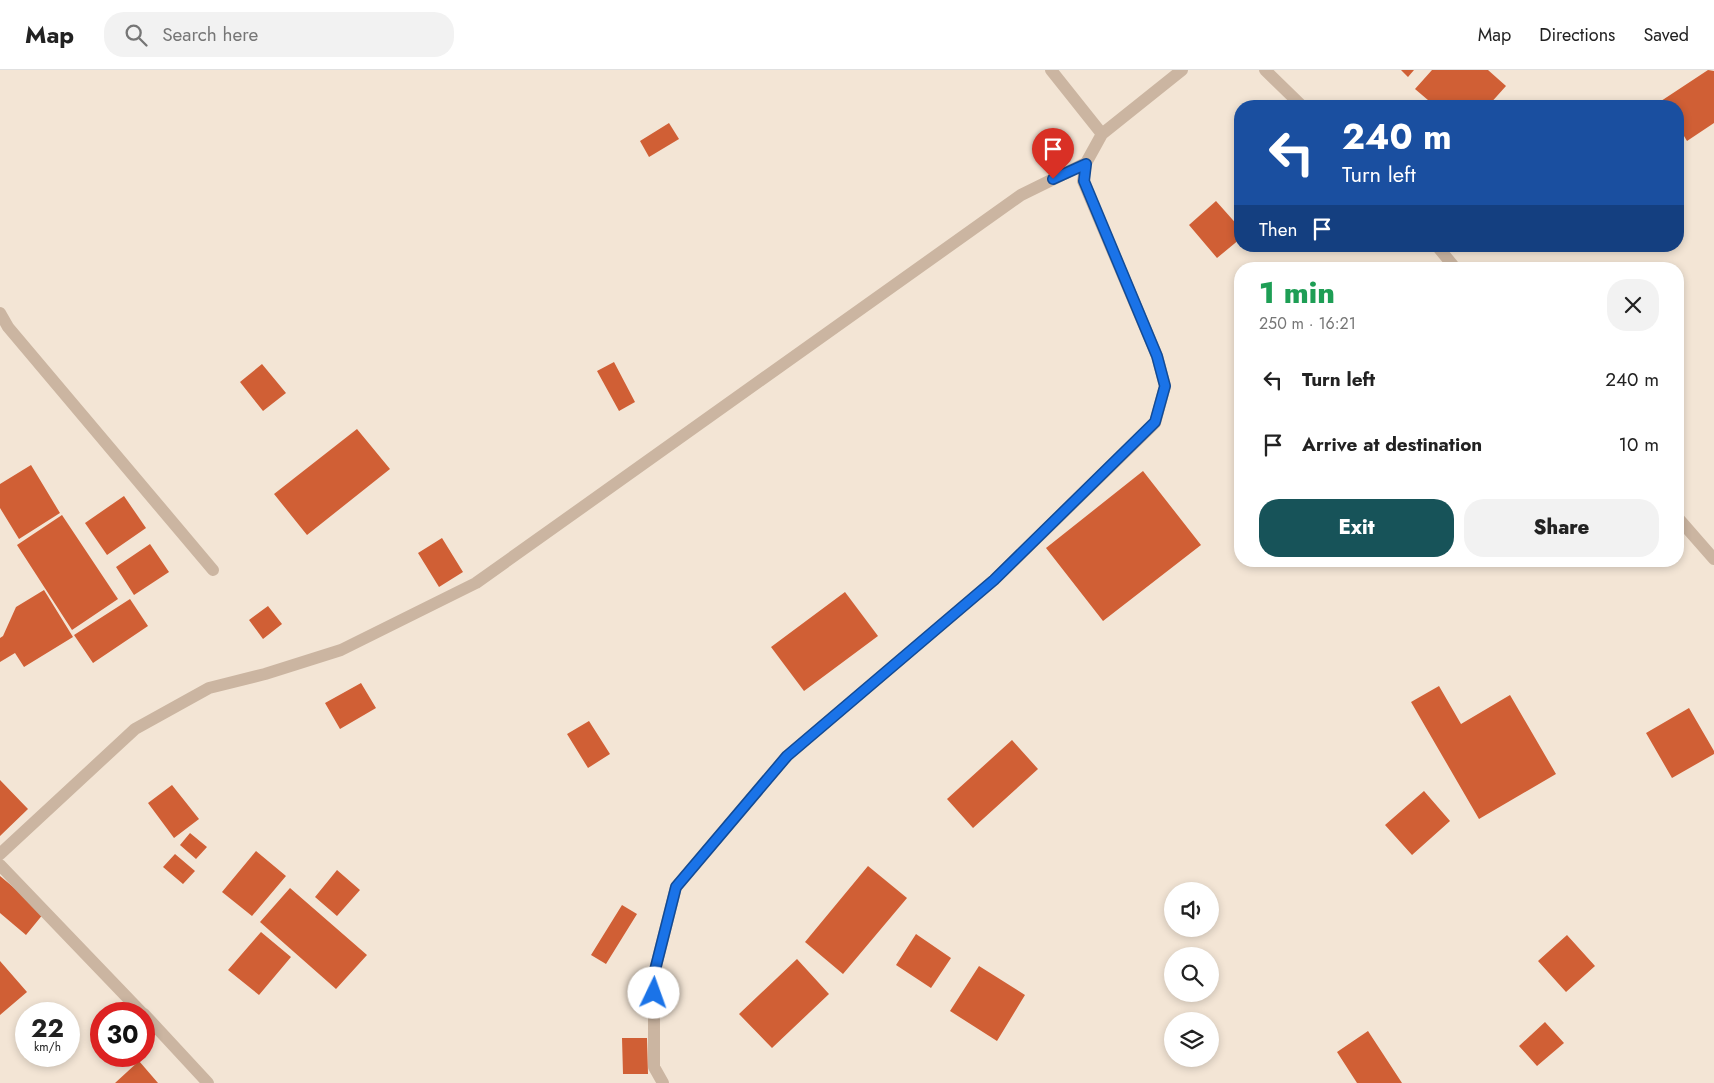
<!DOCTYPE html>
<meta charset="utf-8">
<style>
body{margin:0;font-family:Jost,sans-serif;background:#f2f2f2;color:#222;height:100vh;display:flex;flex-direction:column;font-size:19px;white-space:nowrap}
*{box-sizing:border-box;margin:0}
p{font-size:16px;color:#767676}
.icon{flex:none;width:28px;height:28px;fill:none;stroke:currentColor;stroke-width:2;stroke-linecap:round;stroke-linejoin:round}
.map{position:relative;flex:1;overflow:hidden}
.side{position:absolute;left:1234px;top:192px;width:450px;height:305px;display:flex;flex-direction:column;background:#fff;border-radius:20px;box-shadow:0 2px 8px #0003}
.side>*{flex:none}
.top-card{position:absolute;left:1234px;top:30px;width:450px;height:152px;border-radius:20px;box-shadow:0 2px 8px #0003;background:#1a4fa0;color:#fff;overflow:hidden}
.buttons{position:absolute;left:1164px;top:812px;display:grid;gap:10px}
.buttons a{display:grid;place-items:center;width:55px;height:55px;border-radius:50%;background:#fff;box-shadow:0 2px 8px #0003;font-size:25px}
.speed{position:absolute;left:15px;top:932px;display:flex;gap:10px;font-size:25px;font-weight:700;text-align:center}
.speed>*{display:grid;place-content:center;width:65px;height:65px;border-radius:50%;background:#fff;box-shadow:0 2px 8px #0003;line-height:1}
.speed small{font-size:12px;font-weight:400}
.speed .limit{border:8px solid #d22;background:#fff;color:#111}
.pin{position:absolute;display:grid;place-items:center;width:42px;height:42px;color:#fff;margin:-51px -21px;border-radius:50% 50% 50% 0;rotate:-45deg;box-shadow:0 0 5px #0007}
.pin .icon{rotate:45deg}
.me{position:absolute;width:55px;margin:-28px;rotate:3deg;stroke-linejoin:round;filter:drop-shadow(0 0 4px #0008)}
.turn{display:flex;align-items:center;gap:18px;height:105px;padding:0 25px;font-size:22px}
.turn .icon{width:65px;height:65px;stroke-width:2.5}
.turn b{display:block;font-size:35px;line-height:42px}
.then{display:flex;align-items:center;height:48px;padding:0 25px;background:#0003;gap:10px;font-size:19px}
.round{display:grid;place-items:center;flex:none;width:52px;height:52px;border-radius:20px;background:#f2f2f2}
.summary{display:flex;align-items:center;justify-content:space-between;height:85px;padding:0 25px}
h1{font-size:30px;font-weight:800;line-height:38px;color:#1e9e55}
.button{display:flex;gap:10px;margin-top:auto;padding:10px 25px}
.button a{flex:1;height:58px;border-radius:20px;background:#175359;color:#fff;font-size:20px;font-weight:800;line-height:58px;text-align:center}
.button a+a{background:#f2f2f2;color:#222}
ul{padding:0;list-style:none}
li{display:flex;align-items:center;gap:15px;height:65px;padding:0 25px}
li div{flex:1}
li b{display:block;font-size:19px}
li em{font-style:normal}
header{display:flex;align-items:center;gap:30px;box-sizing:border-box;height:70px;padding:0 25px;background:#fff;border-bottom:1px solid #e0e0e0}
header strong{font-size:24px}
nav{display:flex;gap:28px;margin-inline-start:auto;font-size:18px}
.search{width:350px;height:45px;background:#f2f2f2;display:flex;align-items:center;gap:12px;box-sizing:border-box;padding:0 18px;border-radius:20px;color:#767676;font-size:19px}
.map>svg:first-child{display:block}
</style>
<header>
<strong>Map</strong>
<div class="search"><svg class="icon" aria-label="search" viewBox="0 0 24 24"><circle cx="10" cy="10" r="6"/><path d="M15 15l6 6"/></svg>Search here</div>
<nav><a>Map</a><a>Directions</a><a>Saved</a></nav>
</header>
<div class="map">
<svg width="1714" height="1013" viewBox="0 0 1714 1013">
<rect width="100%" height="100%" fill="#f3e5d5"/>
<path fill="#d05f35" d="M1401 0H1414L1408 7Z
M1432 0H1488L1506 16 1488 36H1435L1415 19Z
M1708 0 1714 1V53L1687 71 1678 56V36H1665L1661 31Z
M669 53 679 69 649 87 640 71Z
M1216 131 1240 158V169L1217 188 1189 155Z
M614 292 635 332 619 341 597 301Z
M262 294 286 323 263 341 240 312Z
M357 359 390 399 307 465 274 424Z
M31 395 60 443 19 469 0 438V414Z
M1143 401 1201 475 1103 551 1046 478Z
M124 426 146 458 107 485 85 453Z
M62 445 118 529 72 560 17 475Z
M442 468 463 502 439 517 418 483Z
M150 474 169 502 134 525 116 497Z
M44 520 73 567 24 597 15 583 0 592V568L3 566 16 537Z
M845 522 878 566 804 621 771 577Z
M130 529 148 556 93 593 74 565Z
M268 536 282 554 263 569 249 550Z
M361 613 376 638 340 659 325 633Z
M1439 616 1461 654 1510 625 1556 704 1479 749 1411 632Z
M1689 638 1714 681V684L1672 708 1646 663Z
M589 651 610 684 588 698 567 664Z
M1012 670 1038 699 973 758 947 729Z
M0 710 28 739 0 766Z
M172 715 199 749 174 768 148 733Z
M1424 721 1450 751 1412 785 1385 755Z
M190 763 207 777 196 789 180 775Z
M256 781 286 806 252 846 222 822Z
M175 784 195 801 183 814 163 797Z
M868 796 907 828 843 904 805 872Z
M337 800 360 820 337 846 315 827Z
M0 806 44 843 26 865 0 843Z
M290 818 367 885 336 919 260 852Z
M622 835 637 844 606 894 591 885Z
M261 862 291 887 259 925 228 900Z
M916 864 951 888 931 918 896 895Z
M1567 865 1595 896 1566 922 1538 891Z
M797 889 829 924 772 978 739 944Z
M0 891 27 922 0 945Z
M979 896 1025 925 997 971 950 941Z
M1545 952 1564 973 1537 996 1519 976Z
M1368 961 1402 1013H1357L1337 982Z
M622 968H647L648 1004H623Z
M139 991 158 1013H115Z"/>
<g fill="none" stroke-linecap="round" stroke-linejoin="round">
<path stroke="#cbb5a1" stroke-width="12" d="M1051 0 1102 64
M1265 0 1302 36
M1437 176 1456 199
M0 243 8 257 213 500
M1678 448 1714 489
M0 784 135 659 209 618 265 604 341 580 476 513 1021 125 1086 93
M0 795 143 944
M144 944 208 1013
M663 1013 654 997V904L676 817 787 686 994 510 1155 353 1165 316 1157 286 1083 111 1086 93 1102 64 1182 0"/>
</g>
<g fill="none" stroke-linecap="round" stroke-linejoin="round">
<g stroke="#114b97" stroke-width="12">
<path id="route" d="M654 923V904L676 817 787 686 994 510 1155 352 1165 316 1157 286 1084 111 1086 94 1053 109"/>
</g>
<use href="#route" stroke="#1a73e8" stroke-width="9"/>
</g>
</svg>
<div class="buttons">
<a><svg class="icon" aria-label="sound" viewBox="0 0 24 24"><path d="M4 9h4l5-4v14l-5-4H4zM17 9q2 3 0 6"/></svg></a>
<a><svg class="icon" aria-label="search" viewBox="0 0 24 24"><circle cx="10" cy="10" r="6"/><path d="M15 15l6 6"/></svg></a>
<a><svg class="icon" aria-label="layers" viewBox="0 0 24 24"><path d="M12 4l9 5-9 5-9-5zM3 14l9 5 9-5"/></svg></a>
</div>
<div class="speed"><div>22<small>km/h</small></div><div class="limit">30</div></div>
<div class="pin" style="left:1053px;top:109px;background:#d93025"><svg class="icon" aria-label="arrive" viewBox="0 0 24 24"><path d="M6 21V4h12l-3 4 3 4H6"/></svg></div>
<svg class="me" style="left:654px;top:923px" viewBox="-20 -20 40 40"><circle r="19" fill="#fff"/><path d="M0-13L10 11 0 6-10 11z" fill="#1a73e8"/></svg>
<div class="top-card">
<div class="turn"><svg class="icon" aria-label="left" viewBox="0 0 24 24"><path d="M17 20v-9H6M10 6l-5 5 5 5"/></svg><div><b>240 m</b>Turn left</div></div>
<div class="then">Then<svg class="icon" aria-label="arrive" viewBox="0 0 24 24"><path d="M6 21V4h12l-3 4 3 4H6"/></svg></div>
</div>
<section class="side">
<div class="summary"><div><h1>1 min</h1><p>250 m · 16:21</p></div><a class="round"><svg class="icon" aria-label="close" viewBox="0 0 24 24"><path d="M6 6l12 12M18 6L6 18"/></svg></a></div>
<ul>
<li><svg class="icon" aria-label="left" viewBox="0 0 24 24"><path d="M17 20v-9H6M10 6l-5 5 5 5"/></svg><div><b>Turn left</b></div><em>240 m</em></li>
<li><svg class="icon" aria-label="arrive" viewBox="0 0 24 24"><path d="M6 21V4h12l-3 4 3 4H6"/></svg><div><b>Arrive at destination</b></div><em>10 m</em></li>
</ul>
<div class="button"><a>Exit</a><a>Share</a></div>
</section>
</div>
